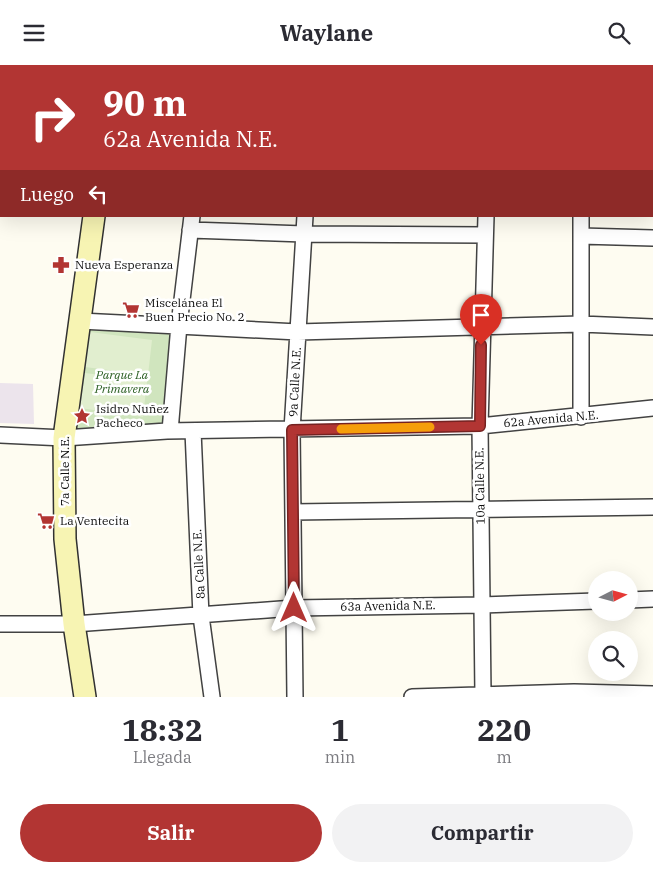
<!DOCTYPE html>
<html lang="es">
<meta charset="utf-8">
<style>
body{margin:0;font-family:"IBM Plex Serif",serif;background:#f2f2f3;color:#2b2b33;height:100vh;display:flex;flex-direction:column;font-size:19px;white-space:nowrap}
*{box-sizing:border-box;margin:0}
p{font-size:16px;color:#7c7c81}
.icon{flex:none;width:28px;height:28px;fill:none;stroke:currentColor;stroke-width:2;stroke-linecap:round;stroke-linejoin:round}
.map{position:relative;height:632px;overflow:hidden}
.details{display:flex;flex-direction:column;background:#fff;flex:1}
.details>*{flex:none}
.top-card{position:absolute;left:0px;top:0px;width:654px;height:152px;box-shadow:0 5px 20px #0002;background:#b23533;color:#fff;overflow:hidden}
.needle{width:32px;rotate:84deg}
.buttons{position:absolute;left:588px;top:506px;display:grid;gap:10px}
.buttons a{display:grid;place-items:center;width:50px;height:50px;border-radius:50%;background:#fff;box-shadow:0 5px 20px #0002;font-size:25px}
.pin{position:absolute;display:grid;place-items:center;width:42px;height:42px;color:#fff;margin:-51px -21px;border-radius:50% 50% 50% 0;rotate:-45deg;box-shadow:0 0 5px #0007}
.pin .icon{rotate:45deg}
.me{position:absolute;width:55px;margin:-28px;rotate:0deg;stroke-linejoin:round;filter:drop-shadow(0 0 4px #0008)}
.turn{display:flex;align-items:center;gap:18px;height:105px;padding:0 20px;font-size:22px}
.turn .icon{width:65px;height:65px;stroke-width:2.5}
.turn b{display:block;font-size:35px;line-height:42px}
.then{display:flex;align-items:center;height:48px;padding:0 20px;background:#0003;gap:10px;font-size:19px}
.eta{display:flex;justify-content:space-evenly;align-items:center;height:85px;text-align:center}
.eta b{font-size:30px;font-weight:800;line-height:35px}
.action{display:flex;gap:10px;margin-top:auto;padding:10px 20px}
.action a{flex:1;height:58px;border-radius:30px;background:#b23533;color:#fff;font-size:20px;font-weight:800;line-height:58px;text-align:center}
.action a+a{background:#f2f2f3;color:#2b2b33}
header{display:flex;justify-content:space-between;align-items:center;height:65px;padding:0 20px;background:#fff;font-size:22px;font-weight:800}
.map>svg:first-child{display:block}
</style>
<header><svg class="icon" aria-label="menu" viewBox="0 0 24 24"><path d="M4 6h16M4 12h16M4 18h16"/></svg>Waylane<svg class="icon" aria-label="search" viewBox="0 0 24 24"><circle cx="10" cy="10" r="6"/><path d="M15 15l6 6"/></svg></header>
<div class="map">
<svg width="653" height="632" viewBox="0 0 653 632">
<rect width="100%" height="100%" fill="#fefcf1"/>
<path fill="#ece4ec" d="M0 318 33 319 34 359 0 358Z"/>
<path fill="#d0e5be" d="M80 256 179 260 167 366 64 373Z"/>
<path fill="#e1eecf" d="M90 267 152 275 148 310 85 302Z
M85 308 147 316 143 352 80 343Z"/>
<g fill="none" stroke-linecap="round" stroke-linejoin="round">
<g stroke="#424242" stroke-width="18">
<path id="street" d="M595 0 596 1
M239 1V0
M312 1V0
M401 1V0
M494 1 495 0
M652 46H653
M0 57H1
M190 165 304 169 485 170
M581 171 653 173
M80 256 298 267 581 259 653 262
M581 352V151
M170 366 179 260 192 151
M193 366 201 551 212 632
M0 370 64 373 167 366 480 361 653 343
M293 447 653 442
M629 535 653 534
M0 559H74L294 543 482 540 596 536
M483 630 480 361 486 151
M295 632 292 365 305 151
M412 632 574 627 653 629"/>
</g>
<g stroke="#313131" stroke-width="24">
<path id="secondary" d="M113 1V0
M85 632 74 559 65 474 64 373 94 151"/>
</g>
<use href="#street" stroke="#fff" stroke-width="15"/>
<use href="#secondary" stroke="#f7f4b3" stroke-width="21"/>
</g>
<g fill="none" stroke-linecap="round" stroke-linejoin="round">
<g stroke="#742221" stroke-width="12">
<path id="route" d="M294 543 292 365 480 361 481 280"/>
</g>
<use href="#route" stroke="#b23533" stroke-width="9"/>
<path stroke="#f59e0b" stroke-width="9" d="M341 364 430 362"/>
</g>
<defs>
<g id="pharmacy-bare" transform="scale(1.35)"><path d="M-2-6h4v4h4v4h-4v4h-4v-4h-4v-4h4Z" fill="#b23533" stroke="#fff" stroke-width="2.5" paint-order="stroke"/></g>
<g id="supermarket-bare" transform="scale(1.35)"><path d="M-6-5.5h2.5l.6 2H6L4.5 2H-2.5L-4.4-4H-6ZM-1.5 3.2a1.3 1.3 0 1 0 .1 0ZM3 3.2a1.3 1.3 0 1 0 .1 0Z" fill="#b23533" stroke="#fff" stroke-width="2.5" paint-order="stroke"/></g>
<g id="sight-bare" transform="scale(1.35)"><path d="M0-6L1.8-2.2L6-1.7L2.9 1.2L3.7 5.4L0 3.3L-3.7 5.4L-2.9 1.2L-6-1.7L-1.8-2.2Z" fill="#b23533" stroke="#fff" stroke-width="2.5" paint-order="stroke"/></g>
</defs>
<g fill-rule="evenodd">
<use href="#pharmacy-bare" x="61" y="200"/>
<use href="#supermarket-bare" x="131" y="245"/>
<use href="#sight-bare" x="82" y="351"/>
<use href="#supermarket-bare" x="46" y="456"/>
</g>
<g text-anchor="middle" stroke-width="5" stroke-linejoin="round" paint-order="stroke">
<g font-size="12" fill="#0f0f0f" stroke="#fff" text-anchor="start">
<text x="75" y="204">Nueva Esperanza</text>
<text x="145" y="242">Miscelánea El<tspan x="145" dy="14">Buen Precio No. 2</tspan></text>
<text x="96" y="348">Isidro Nuñez<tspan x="96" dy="14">Pacheco</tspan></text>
<text x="60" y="460">La Ventecita</text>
</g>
<g font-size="12" font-style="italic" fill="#2d6025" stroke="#fff">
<text x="122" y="314">Parque La<tspan x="122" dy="14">Primavera</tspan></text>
</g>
<g font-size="12" fill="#0f0f0f" stroke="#fff">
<text transform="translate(295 317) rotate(-87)" y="4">9a Calle N.E.</text>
<text transform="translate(551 354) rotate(-5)" y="4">62a Avenida N.E.</text>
<text transform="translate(65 406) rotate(-90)" y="4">7a Calle N.E.</text>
<text transform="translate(480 421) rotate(-91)" y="4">10a Calle N.E.</text>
<text transform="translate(199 499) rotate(-93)" y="4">8a Calle N.E.</text>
<text transform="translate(388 541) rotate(-1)" y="4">63a Avenida N.E.</text>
</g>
</g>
</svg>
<div class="buttons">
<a><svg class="needle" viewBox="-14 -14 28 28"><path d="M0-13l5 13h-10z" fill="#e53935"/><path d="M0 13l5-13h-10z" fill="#7c7c81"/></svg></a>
<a><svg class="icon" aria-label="search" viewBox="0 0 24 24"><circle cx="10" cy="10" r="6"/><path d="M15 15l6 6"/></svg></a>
</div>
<div class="pin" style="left:481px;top:280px;background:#d93025"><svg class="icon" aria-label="arrive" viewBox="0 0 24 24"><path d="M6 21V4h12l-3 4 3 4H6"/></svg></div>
<svg class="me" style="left:294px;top:543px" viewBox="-20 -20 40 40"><path d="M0-17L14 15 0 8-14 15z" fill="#b23533" stroke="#fff" stroke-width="4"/></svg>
<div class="top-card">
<div class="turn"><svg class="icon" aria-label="right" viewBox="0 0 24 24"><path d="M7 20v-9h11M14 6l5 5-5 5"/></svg><div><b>90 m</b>62a Avenida N.E.</div></div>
<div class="then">Luego<svg class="icon" aria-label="left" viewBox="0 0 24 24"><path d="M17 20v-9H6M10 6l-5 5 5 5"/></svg></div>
</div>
</div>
<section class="details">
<div class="eta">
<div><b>18:32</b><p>Llegada</p></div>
<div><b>1</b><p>min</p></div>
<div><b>220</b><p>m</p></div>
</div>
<div class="action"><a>Salir</a><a>Compartir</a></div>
</section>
